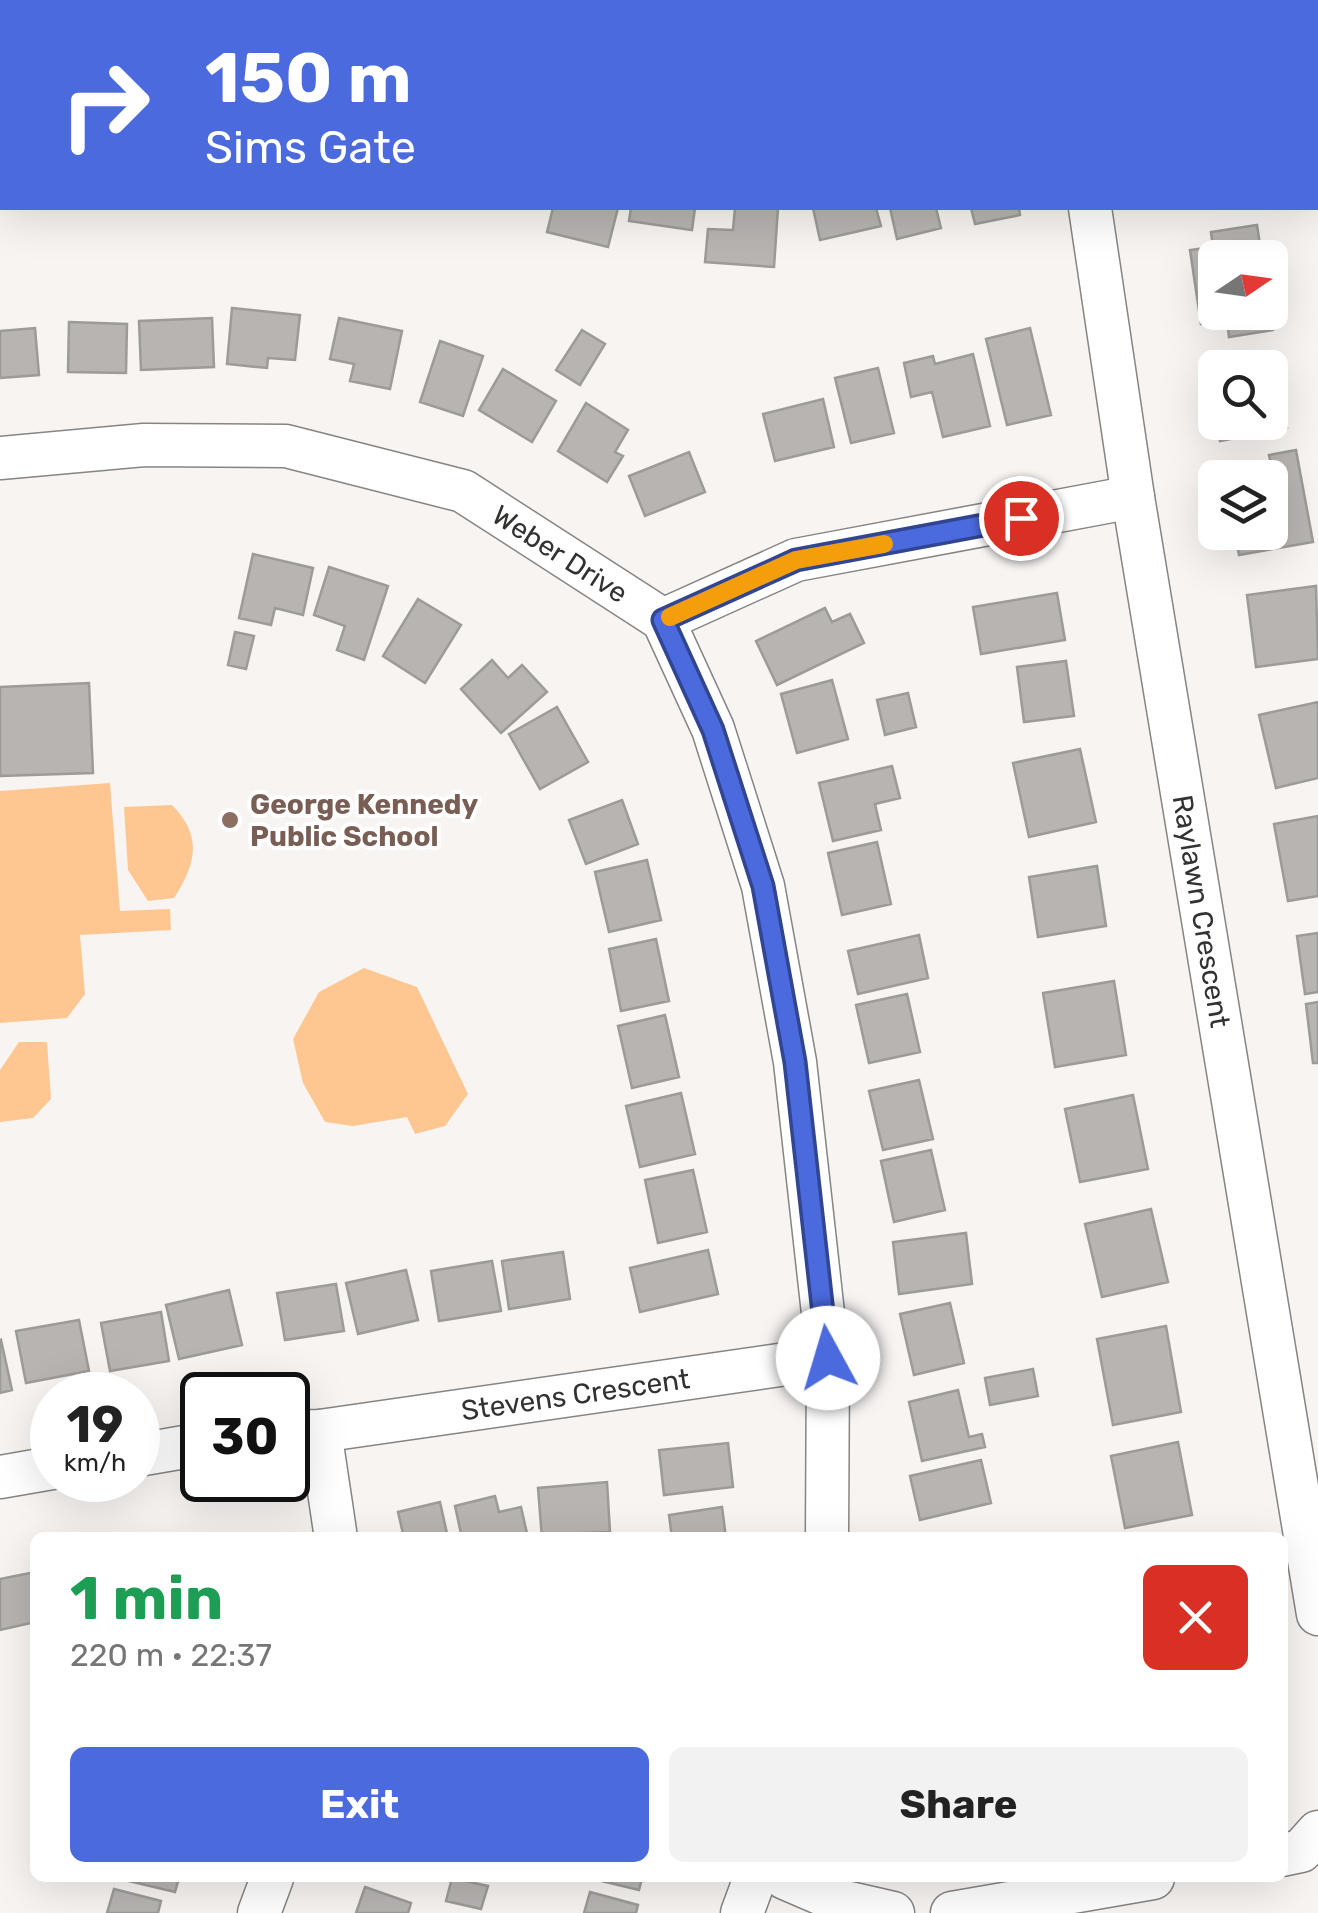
<!DOCTYPE html>
<meta charset="utf-8">
<style>
body{margin:0;font-family:Rubik,sans-serif;background:#f2f2f2;color:#222;height:100vh;display:flex;flex-direction:column;font-size:38px;white-space:nowrap}
*{box-sizing:border-box;margin:0}
p{font-size:32px;color:#767676}
.icon{flex:none;width:55px;height:55px;fill:none;stroke:currentColor;stroke-width:2;stroke-linecap:round;stroke-linejoin:round}
.map{position:relative;flex:1;overflow:hidden}
.drawer{position:absolute;left:30px;top:1532px;width:1258px;height:350px;display:flex;flex-direction:column;background:#fff;border-radius:15px;box-shadow:0 10px 40px #0002}
.drawer>*{flex:none}
.top-card{position:absolute;left:0px;top:0px;width:1320px;height:210px;box-shadow:0 10px 40px #0002;background:#4b6ade;color:#fff;overflow:hidden}
.needle{width:65px;rotate:77deg}
.buttons{position:absolute;left:1198px;top:240px;display:grid;gap:20px}
.buttons a{display:grid;place-items:center;width:90px;height:90px;border-radius:15px;background:#fff;box-shadow:0 10px 40px #0002;font-size:50px}
.speed{position:absolute;left:30px;top:1372px;display:flex;gap:20px;font-size:50px;font-weight:700;text-align:center}
.speed>*{display:grid;place-content:center;width:130px;height:130px;border-radius:50%;background:#fff;box-shadow:0 10px 40px #0002;line-height:1}
.speed small{font-size:25px;font-weight:400}
.speed .limit{border:5px solid #111;border-radius:15px;background:#fff;color:#111}
.pin{position:absolute;display:grid;place-items:center;width:85px;height:85px;color:#fff;margin:-42px;border:5px solid #fff;border-radius:50%;box-shadow:0 2px 10px #0007}
.me{position:absolute;width:110px;margin:-55px;rotate:354deg;stroke-linejoin:round;filter:drop-shadow(0 0 8px #0008)}
.turn{display:flex;align-items:center;gap:35px;height:210px;padding:0 40px;font-size:45px}
.turn .icon{width:130px;height:130px;stroke-width:2.5}
.turn b{display:block;font-size:70px;line-height:85px}
.round{display:grid;place-items:center;flex:none;width:105px;height:105px;border-radius:15px;background:#f2f2f2}
.overview{display:flex;align-items:center;justify-content:space-between;height:170px;padding:0 40px}
h1{font-size:60px;font-weight:700;line-height:75px;color:#1e9e55}
.button{display:flex;gap:20px;margin-top:auto;padding:20px 40px}
.button a{flex:1;height:115px;border-radius:15px;background:#4b6ade;color:#fff;font-size:40px;font-weight:700;line-height:115px;text-align:center}
.button a+a{background:#f2f2f2;color:#222}
.map>svg:first-child{display:block}
</style>
<div class="map">
<svg width="1318" height="1913" viewBox="0 0 1318 1913">
<rect width="100%" height="100%" fill="#f7f4f2"/>
<path fill="#fec791" d="M110 783 120 911 170 909 171 930 80 935 85 994 67 1018 0 1023V791Z
M172 805C203 836 196 864 174 898L148 901 128 870 124 807Z
M364 968 417 987 468 1094 445 1126 415 1134 407 1117 353 1126 325 1122 303 1083 293 1039 319 992Z
M19 1042H47L51 1099 33 1118 0 1122V1070Z"/>
<path fill="#b7b4b2" stroke="#9d9b98" stroke-width="2.5" d="M553 208H618L608 247 547 232Z
M631 208H695L692 230 629 221Z
M735 208H778L774 267 705 262 708 229 733 230Z
M813 208H876L881 226 820 240Z
M890 208H936L941 228 897 239Z
M971 208H1019L1020 215 975 224Z
M1257 225 1262 258H1215V312H1270L1273 330 1229 337 1227 320 1201 324 1190 250 1213 247 1211 232Z
M232 308 300 315 295 360 268 358 267 368 227 364Z
M212 318 214 367 141 370 139 321Z
M339 318 402 331 390 389 350 381 354 364 330 359Z
M69 322 127 324 126 373 68 372Z
M35 328 39 375 0 378V331Z
M1030 328 1051 415 1007 425 986 339Z
M582 330 605 344 580 385 556 370Z
M440 341 483 356 463 416 420 402Z
M973 354 990 426 943 437 932 392 911 397 904 363 933 356 935 364Z
M1272 355 1287 428 1220 441 1216 422H1270V368H1215V417L1205 368Z
M878 368 894 433 851 443 835 378Z
M503 369 556 401 532 442 479 410Z
M823 399 834 447 775 461 763 414Z
M586 403 628 430 615 452 623 456 607 482 558 451Z
M1296 450 1313 542 1239 555 1235 532H1270V478H1246L1273 473 1269 455Z
M689 452 705 492 645 516 629 476Z
M253 554 313 568 303 615 275 608 271 625 239 618Z
M329 567 388 586 364 660 337 650 345 626 314 615Z
M1316 586 1318 659 1256 667 1247 595Z
M1057 593 1065 640 981 654 973 607Z
M418 599 461 625 425 683 383 656Z
M825 608 832 622 850 614 864 643 777 685 756 641Z
M235 632 254 636 246 669 228 665Z
M492 660 508 678 522 665 547 692 501 733 461 689Z
M1066 661 1074 716 1024 722 1017 667Z
M832 680 848 739 797 753 781 694Z
M89 683 93 773 0 776V687Z
M908 693 916 727 885 735 877 700Z
M1318 702V778L1276 788 1259 715Z
M557 707 588 762 540 789 509 734Z
M1080 749 1096 822 1029 837 1013 763Z
M892 766 900 798 875 804 881 830 833 841 819 783Z
M622 800 638 844 586 864 569 820Z
M1318 816V896L1288 901 1274 824Z
M877 842 891 904 842 915 828 853Z
M647 860 661 920 609 932 595 872Z
M1097 866 1106 926 1038 937 1029 877Z
M1318 933V992L1305 994 1297 936Z
M919 935 928 978 858 994 848 951Z
M656 939 669 1001 621 1011 609 949Z
M1114 981 1126 1055 1055 1067 1043 993Z
M907 994 920 1052 869 1063 856 1005Z
M1318 1002V1063H1313L1306 1004Z
M665 1015 679 1077 632 1088 618 1026Z
M919 1080 933 1139 883 1150 869 1091Z
M681 1093 695 1154 640 1167 626 1106Z
M1133 1095 1148 1169 1080 1182 1065 1109Z
M931 1150 945 1210 894 1222 881 1161Z
M693 1170 707 1232 658 1243 645 1180Z
M1151 1209 1168 1282 1102 1297 1085 1224Z
M966 1233 972 1284 899 1294 893 1242Z
M708 1250 718 1294 640 1312 630 1268Z
M563 1252 570 1299 509 1309 502 1261Z
M492 1261 501 1311 439 1321 431 1271Z
M406 1270 418 1320 358 1334 346 1283Z
M336 1284 344 1331 285 1340 277 1293Z
M229 1290 242 1345 179 1359 166 1305Z
M950 1303 964 1363 914 1375 900 1314Z
M161 1312 169 1361 110 1371 101 1323Z
M79 1320 89 1371 26 1383 16 1331Z
M1166 1326 1181 1412 1113 1425 1097 1339Z
M1 1340 12 1390 0 1393V1341Z
M1033 1369 1038 1396 990 1405 985 1378Z
M958 1390 969 1437 982 1434 985 1447 922 1461 909 1402Z
M1178 1442 1192 1515 1125 1528 1111 1456Z
M728 1443 733 1487 664 1495 659 1450Z
M981 1460 991 1503 920 1520 910 1476Z
M607 1482 610 1532 584 1533 585 1538H542L538 1488Z
M495 1496 499 1512 521 1507 528 1538H462L455 1506Z
M440 1502 448 1538H404L398 1512Z
M722 1507 726 1538H672L669 1515Z
M35 1572V1622L0 1630V1579Z
M116 1878H179L175 1892Z
M452 1878 488 1886 481 1909 446 1901Z
M589 1878H642L639 1890Z
M365 1887 411 1903 408 1913H356Z
M114 1889 161 1901 158 1913H107Z
M590 1892 638 1905 636 1913H584Z"/>
<g fill="none" stroke-linecap="round" stroke-linejoin="round">
<g stroke="#878583" stroke-width="45">
<g id="minor">
<path d="M1060 0 1061 2"/>
<path d="M86 2 88 0"/>
<path d="M558 2V0"/>
<path d="M0 17 2 16"/>
<path id="s1" d="M1090 208 1133 497 1318 1614"/>
<path id="s2" d="M0 458 144 445 286 446 463 491 663 620 713 729 763 886 795 1062 828 1358 827 1538"/>
<path d="M663 620 796 560 1133 497"/>
<path d="M320 1431 336 1538"/>
<path id="s3" d="M288 1432 320 1431 828 1358"/>
<path d="M138 1455 202 1444"/>
<path d="M0 1477 52 1468"/>
<path d="M1282 1855 1301 1851 1318 1832"/>
<path d="M785 1878 836 1900 893 1913"/>
<path d="M259 1913 272 1878"/>
<path d="M742 1913 755 1878"/>
<path d="M952 1913 1153 1878"/>
</g>
</g>
<use href="#minor" stroke="#fff" stroke-width="42"/>
</g>
<g fill="none" stroke-linecap="round" stroke-linejoin="round">
<g stroke="#314590" stroke-width="25">
<path id="route" d="M828 1358 795 1062 763 886 713 730 663 620 796 560 1021 518"/>
</g>
<use href="#route" stroke="#4b6ade" stroke-width="18"/>
<path stroke="#f59e0b" stroke-width="18" d="M670 617 796 560 884 544"/>
</g>
<circle fill="#8d6e63" stroke="#fff" stroke-width="4" cx="230" cy="820" r="10"/>
<g text-anchor="middle" stroke-width="8" stroke-linejoin="round" paint-order="stroke">
<g font-size="28" fill="#333231" stroke="#fff">
<text dy="10" stroke="none"><textPath href="#s2" startOffset="585">Weber Drive</textPath></text>
<text dy="10" stroke="none"><textPath href="#s1" startOffset="712">Raylawn Crescent</textPath></text>
<text dy="10" stroke="none"><textPath href="#s3" startOffset="290">Stevens Crescent</textPath></text>
</g>
<g font-size="28" font-weight="bold" fill="#785e54" stroke="#fff" text-anchor="start">
<text x="250" y="814">George Kennedy<tspan x="250" dy="32">Public School</tspan></text>
</g>
</g>
</svg>
<div class="buttons">
<a><svg class="needle" viewBox="-14 -14 28 28"><path d="M0-13l5 13h-10z" fill="#e53935"/><path d="M0 13l5-13h-10z" fill="#767676"/></svg></a>
<a><svg class="icon" aria-label="search" viewBox="0 0 24 24"><circle cx="10" cy="10" r="6"/><path d="M15 15l6 6"/></svg></a>
<a><svg class="icon" aria-label="layers" viewBox="0 0 24 24"><path d="M12 4l9 5-9 5-9-5zM3 14l9 5 9-5"/></svg></a>
</div>
<div class="speed"><div>19<small>km/h</small></div><div class="limit">30</div></div>
<div class="pin" style="left:1021px;top:518px;background:#d93025"><svg class="icon" aria-label="arrive" viewBox="0 0 24 24"><path d="M6 21V4h12l-3 4 3 4H6"/></svg></div>
<svg class="me" style="left:828px;top:1358px" viewBox="-20 -20 40 40"><circle r="19" fill="#fff"/><path d="M0-13L10 11 0 6-10 11z" fill="#4b6ade"/></svg>
<div class="top-card">
<div class="turn"><svg class="icon" aria-label="right" viewBox="0 0 24 24"><path d="M7 20v-9h11M14 6l5 5-5 5"/></svg><div><b>150 m</b>Sims Gate</div></div>
</div>
<section class="drawer">
<div class="overview"><div><h1>1 min</h1><p>220 m · 22:37</p></div><a class="round" style="background:#d93025;color:#fff"><svg class="icon" aria-label="close" viewBox="0 0 24 24"><path d="M6 6l12 12M18 6L6 18"/></svg></a></div>
<div class="button"><a>Exit</a><a>Share</a></div>
</section>
</div>
